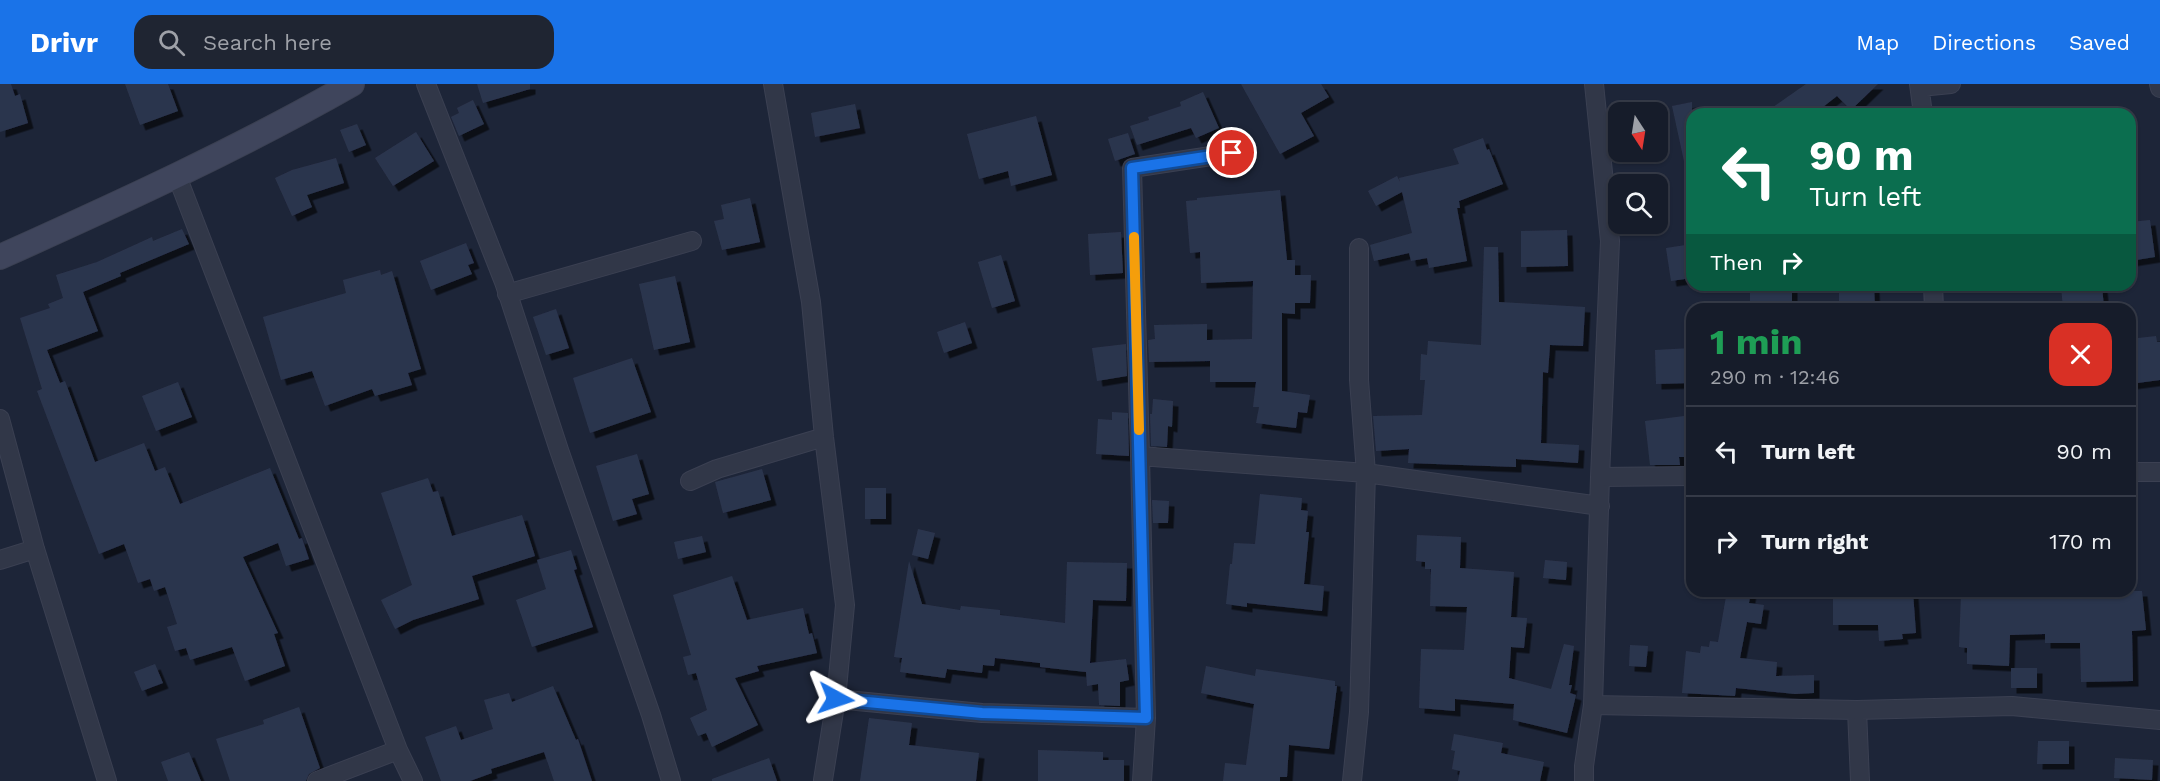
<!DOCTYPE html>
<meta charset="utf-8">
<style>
body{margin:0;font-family:"Work Sans",sans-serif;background:#1f2532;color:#f1f3f6;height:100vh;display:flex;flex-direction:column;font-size:22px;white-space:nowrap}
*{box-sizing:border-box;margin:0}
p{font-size:20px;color:#9ea1a8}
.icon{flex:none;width:33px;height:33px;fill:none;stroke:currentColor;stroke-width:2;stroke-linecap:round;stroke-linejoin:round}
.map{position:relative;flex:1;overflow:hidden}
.sheet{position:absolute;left:1686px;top:219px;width:450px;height:294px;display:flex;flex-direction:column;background:#161c2a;border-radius:18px;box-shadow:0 2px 4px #0004,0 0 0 2px #353a47}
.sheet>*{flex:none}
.banner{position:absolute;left:1686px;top:24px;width:450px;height:183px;border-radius:18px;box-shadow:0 2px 4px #0004,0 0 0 2px #353a47;background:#0b6e4f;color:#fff;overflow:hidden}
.needle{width:39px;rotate:168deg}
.controls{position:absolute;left:1608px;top:18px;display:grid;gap:12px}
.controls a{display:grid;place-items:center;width:60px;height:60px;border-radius:12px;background:#161c2a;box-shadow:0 2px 4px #0004,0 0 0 2px #353a47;font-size:30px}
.pin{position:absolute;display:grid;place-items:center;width:51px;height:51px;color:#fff;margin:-26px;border:3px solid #fff;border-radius:50%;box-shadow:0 2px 6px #0007}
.me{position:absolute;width:66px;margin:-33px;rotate:95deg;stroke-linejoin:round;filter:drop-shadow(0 0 4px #0008)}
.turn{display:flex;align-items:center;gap:21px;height:126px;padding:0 24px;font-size:27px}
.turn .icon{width:78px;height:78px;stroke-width:2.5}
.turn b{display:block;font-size:42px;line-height:51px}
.then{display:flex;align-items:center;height:57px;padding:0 24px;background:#0003;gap:12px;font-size:22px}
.round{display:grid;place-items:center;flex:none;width:63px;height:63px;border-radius:18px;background:#1f2532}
.summary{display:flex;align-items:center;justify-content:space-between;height:102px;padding:0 24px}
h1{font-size:36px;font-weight:700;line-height:45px;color:#1e9e55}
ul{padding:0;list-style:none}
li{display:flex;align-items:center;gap:18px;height:90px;padding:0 24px;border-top:2px solid #353a47}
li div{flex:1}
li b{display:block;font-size:22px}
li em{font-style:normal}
header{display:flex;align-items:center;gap:36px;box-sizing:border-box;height:84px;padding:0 30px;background:#1a73e8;color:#fff}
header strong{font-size:28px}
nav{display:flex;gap:33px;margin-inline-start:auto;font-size:21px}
.search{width:420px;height:54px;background:#1f2532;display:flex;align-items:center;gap:15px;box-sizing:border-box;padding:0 21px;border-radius:18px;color:#9ea1a8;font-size:22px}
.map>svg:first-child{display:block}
</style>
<header>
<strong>Drivr</strong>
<div class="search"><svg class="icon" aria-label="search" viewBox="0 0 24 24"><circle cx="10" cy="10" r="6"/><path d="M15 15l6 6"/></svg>Search here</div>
<nav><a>Map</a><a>Directions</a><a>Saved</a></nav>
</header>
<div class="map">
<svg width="2160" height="697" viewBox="0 0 2160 697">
<defs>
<filter id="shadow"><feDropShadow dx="5.5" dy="5.5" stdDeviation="0" flood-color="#0009"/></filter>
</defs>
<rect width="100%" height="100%" fill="#1d2538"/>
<path fill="#2c354d" filter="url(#shadow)" d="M0 0H11L15 12 20 10 28 39 0 48Z
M125 0H168L178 27 140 41Z
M477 0H530V5L483 19Z
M1241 0H1321L1329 13 1301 29 1314 52 1280 70Z
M1806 0H1878L1851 26 1837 12 1814 30H1763Z
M1203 8 1219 44 1196 54 1191 44 1137 61 1130 42 1149 36 1148 33 1181 22 1180 18Z
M473 16 484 40 459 52 451 33 459 29 457 24Z
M1692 18V76L1684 77 1672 22Z
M855 20 860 44 815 53 811 29Z
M1036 32 1052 91 1011 102 1008 87 979 95 967 50Z
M357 40 366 61 349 68 340 46Z
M416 48 434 77 393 102 375 74Z
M1128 49 1135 70 1115 77 1108 55Z
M1483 54 1487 66 1489 65 1503 100 1459 117 1460 124H1457L1467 177 1429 184 1427 174 1411 177 1409 169 1374 177 1370 161 1412 149 1402 108 1376 122 1368 107 1397 92 1400 98 1399 94 1459 80 1453 65Z
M336 74 344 99 307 111 312 123 292 132 275 94 292 86Z
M1280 106 1287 176H1295V191H1311L1310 219H1295V230L1282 229V307L1310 311 1307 329 1298 328 1296 344 1256 339 1259 323H1253L1256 298H1210V277L1149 278 1148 256 1155 255 1154 241 1207 240V256L1252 255 1253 197 1201 199 1200 168 1190 169 1186 117 1197 116V114Z
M750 114 760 158 722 166 714 137 724 135 721 121Z
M2150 136 2155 173 2130 177V138Z
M182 145 189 160 120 189 121 192 83 208 98 247 47 266 60 299 65 297 95 378 144 359 155 387 165 383 180 420 270 384 299 455 302 454 309 475 286 482 278 459 243 473 278 549 274 550 285 582 245 597 232 563 190 576 186 564 175 567 167 543 177 540 165 503 154 507 150 495 138 499 124 460 99 470 37 307 42 305 20 234 50 224 48 220 63 214 56 191 97 178 152 153 153 157Z
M1567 146 1568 182 1521 183V147Z
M1121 148 1123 189 1090 191 1088 150Z
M466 159 474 179 468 181 472 190 431 206 420 177Z
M1692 160V194L1671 197 1666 164Z
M1484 163H1498L1499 218 1585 223 1583 262 1550 261 1548 289 1543 288 1541 359 1579 361 1578 379 1516 375V383L1408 379 1409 365 1376 367 1373 332 1422 331 1425 296H1420L1421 270 1427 271 1428 257 1481 261Z
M1001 171 1015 217 992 224 978 178Z
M380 186 381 191 392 187 421 285 408 289 412 301 375 312 372 305 325 322 312 287 281 296 263 233 346 209 343 196Z
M675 192 690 258 654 266 639 200Z
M1750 201H1792V225H1750Z
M1839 201H1874L1875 225H1839Z
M2061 201H2102L2104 224 2063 225Z
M556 225 569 264 546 271 533 233Z
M965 238 972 259 944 269 937 248Z
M2156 252 2157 258H2160V296L2130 300V255Z
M1126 260 1127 292 1097 297 1092 264Z
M1692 264V299L1656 300 1655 266Z
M632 274 651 328 590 349 573 294Z
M178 298 192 333 156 347 142 312Z
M1153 315 1173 317 1172 343 1168 342 1167 363 1151 362 1150 330H1152Z
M1112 328 1128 329 1129 372 1096 370 1098 335 1112 336Z
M1692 331V373H1679L1680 381H1650L1645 337Z
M637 370 649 410 632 415 637 430 613 437 596 382Z
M762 385 771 416 723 429 715 398Z
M428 394 433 408 438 407 452 452 522 431 535 472 472 492 479 515 413 536 395 545 381 516 412 501 381 409Z
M865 404H886V435H865Z
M1260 410 1302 414 1301 426 1308 427 1306 448H1309L1304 500 1324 502 1322 527 1247 519V523L1226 520 1230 480H1232L1234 459 1255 460Z
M1152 416 1169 417 1168 439H1153Z
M918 445 935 449 928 475 912 471Z
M1417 451 1461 453 1460 484 1514 488 1511 533 1527 534 1524 564 1511 563 1509 594 1551 605 1564 560 1574 562 1569 601H1572L1570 609 1576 611 1567 649 1513 636 1514 620 1455 615V627L1419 624 1421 565 1464 566 1467 523 1430 522 1431 485H1425V478L1416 477Z
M702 452 706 468 678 475 674 458Z
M571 466 577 485 574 486 593 543 532 563 516 516 546 505 537 476Z
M1545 476 1567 478 1566 496 1543 494Z
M909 477 922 520 960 526 961 522 1000 526V531L1065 539 1067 478 1127 479 1126 517 1093 516 1090 579 1126 575 1129 596 1120 598V622L1099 621 1098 600 1087 602 1086 588 1040 583V579L995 574 994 582 983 581 982 589 947 585 945 594 900 588 902 574 894 573Z
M732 492 747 536 803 524 809 550 812 549 817 569 757 582 759 587 735 594 758 641 712 663 706 649 698 652 690 634 707 626 696 589 688 591 683 573 691 571 673 511Z
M1727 507H1751L1749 519 1764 521 1761 540 1747 538 1740 574 1777 578 1776 592 1814 591V609L1795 610 1736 604 1735 612 1682 609 1686 567 1700 569 1701 562 1709 563 1710 557 1718 558Z
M2089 507H2142L2146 546 2132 547 2133 597 2081 598 2080 559H2045V550L2010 551 2009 582 1967 580V564L1959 563 1961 511 2035 513 2090 512Z
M1913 508 1916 549 1902 550 1903 555 1879 557 1878 541H1833V510H1883Z
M1630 561 1648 562 1646 583 1629 582Z
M155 580 163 599 142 607 134 588Z
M1206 582 1255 592 1256 585 1335 597V602H1337L1329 665 1289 661 1287 693H1280V697H1223L1225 679 1246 681 1254 620 1201 609Z
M2011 584H2037V604H2011Z
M553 602 576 656 578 655 592 697H554L544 668 491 685 492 689 470 697H441L425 653 456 642 461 656 493 645 484 616 509 609 512 618Z
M299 623 320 684 309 690 306 697H230L216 655 264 640 263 636Z
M869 634 912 639 909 661 979 669 976 697H860Z
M1454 650 1503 659 1501 669 1544 678 1540 697H1458L1460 687 1452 685 1455 667 1451 666Z
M2038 657H2069V680H2037Z
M1038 666 1103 668V676H1124V697H1038Z
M189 668 201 697H168L161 678Z
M769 674 777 697H712V695Z
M2115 674 2153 676 2152 696 2114 694Z"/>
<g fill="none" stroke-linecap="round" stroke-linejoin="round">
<g stroke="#3b4052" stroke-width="20">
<path id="minor" d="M426 0 504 198 559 366 651 631 671 697
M773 0 811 218 824 353 845 521 836 615 823 696
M1919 0 1923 30
M2159 0 2160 4
M1920 3 1951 0
M1231 69 1132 84 1140 372 1366 389 1600 422
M177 92 398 666 413 697
M1933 201 1934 225
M507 210 692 157
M0 335 35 465 107 697
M1140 372 1146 634
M2130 388H2160
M1600 393 1692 392
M690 397 717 385 824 353
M0 476 35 465
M836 615 982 629 1146 634 1142 697
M1593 621 1857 626 2012 622 2160 636
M1857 626 1860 697
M317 697 398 666
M1352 697 1359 628 1366 389 1359 296V164
M1584 697V682L1593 621 1600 393 1610 157 1594 0"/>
</g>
<g stroke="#3b4052" stroke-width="26">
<path id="secondary" d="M0 173C120 119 238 65 352 0"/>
</g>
<use href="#minor" stroke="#313748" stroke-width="18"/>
<use href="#secondary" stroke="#3f455c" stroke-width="24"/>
</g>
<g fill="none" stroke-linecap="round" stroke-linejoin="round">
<g stroke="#114b97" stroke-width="15">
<path id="route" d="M836 615 982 629 1146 634 1132 84 1232 69"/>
</g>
<use href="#route" stroke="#1a73e8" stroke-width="10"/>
<path stroke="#f59e0b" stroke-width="10" d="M1134 153 1139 346"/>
</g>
</svg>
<div class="controls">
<a><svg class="needle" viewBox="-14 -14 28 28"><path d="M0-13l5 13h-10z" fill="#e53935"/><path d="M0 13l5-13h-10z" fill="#9ea1a8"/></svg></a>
<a><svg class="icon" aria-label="search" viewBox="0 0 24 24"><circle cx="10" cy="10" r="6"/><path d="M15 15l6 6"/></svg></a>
</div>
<div class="pin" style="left:1232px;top:69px;background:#d93025"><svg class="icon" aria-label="arrive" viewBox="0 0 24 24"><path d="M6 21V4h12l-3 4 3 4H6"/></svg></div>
<svg class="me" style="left:836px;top:615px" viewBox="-20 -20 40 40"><path d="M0-17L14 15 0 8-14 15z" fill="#1a73e8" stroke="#fff" stroke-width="4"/></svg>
<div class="banner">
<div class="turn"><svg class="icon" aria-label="left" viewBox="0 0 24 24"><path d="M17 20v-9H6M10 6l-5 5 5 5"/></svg><div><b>90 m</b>Turn left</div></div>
<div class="then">Then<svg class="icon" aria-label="right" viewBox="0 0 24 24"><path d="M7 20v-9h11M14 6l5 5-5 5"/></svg></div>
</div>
<section class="sheet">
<div class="summary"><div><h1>1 min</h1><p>290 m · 12:46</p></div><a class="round" style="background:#d93025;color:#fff"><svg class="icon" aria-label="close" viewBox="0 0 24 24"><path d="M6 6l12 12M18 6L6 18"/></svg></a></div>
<ul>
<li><svg class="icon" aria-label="left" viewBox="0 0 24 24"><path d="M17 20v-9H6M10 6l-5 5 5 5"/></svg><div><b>Turn left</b></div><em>90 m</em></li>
<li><svg class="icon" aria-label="right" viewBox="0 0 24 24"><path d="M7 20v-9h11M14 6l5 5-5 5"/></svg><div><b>Turn right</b></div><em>170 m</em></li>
</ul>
</section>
</div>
